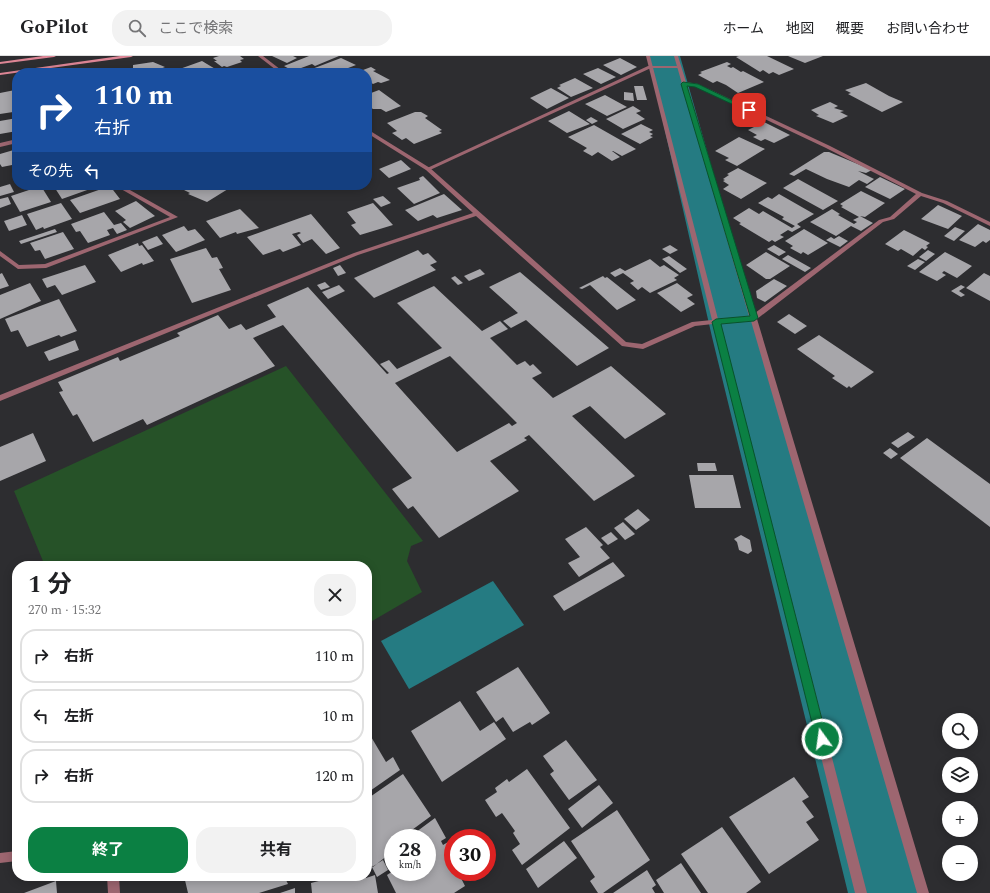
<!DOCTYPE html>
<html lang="ja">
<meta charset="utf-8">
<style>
body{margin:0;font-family:Spectral,"Noto Sans JP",serif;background:#f2f2f2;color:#202124;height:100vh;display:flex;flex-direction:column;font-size:15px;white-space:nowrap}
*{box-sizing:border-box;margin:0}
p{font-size:13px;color:#757577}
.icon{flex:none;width:22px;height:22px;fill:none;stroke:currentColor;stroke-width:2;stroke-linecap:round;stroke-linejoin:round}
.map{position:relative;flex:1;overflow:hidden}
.panel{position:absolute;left:12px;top:505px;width:360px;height:320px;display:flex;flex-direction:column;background:#fff;border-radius:16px;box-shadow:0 2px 10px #0003}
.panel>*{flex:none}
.top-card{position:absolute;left:12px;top:12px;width:360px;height:122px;border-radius:16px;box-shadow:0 2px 10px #0003;background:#1a4fa0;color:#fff;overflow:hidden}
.tools{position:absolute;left:942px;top:657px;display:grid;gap:8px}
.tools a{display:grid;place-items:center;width:36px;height:36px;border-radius:50%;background:#fff;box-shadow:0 2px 10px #0003;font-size:20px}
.speed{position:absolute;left:384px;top:773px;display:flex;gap:8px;font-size:20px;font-weight:700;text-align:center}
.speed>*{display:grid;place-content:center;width:52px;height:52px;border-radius:50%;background:#fff;box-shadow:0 2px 10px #0003;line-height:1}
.speed small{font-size:10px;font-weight:400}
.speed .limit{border:6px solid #d22;background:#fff;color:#111}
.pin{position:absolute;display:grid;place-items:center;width:34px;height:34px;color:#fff;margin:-17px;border-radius:8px;box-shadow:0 2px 6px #0006}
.me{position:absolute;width:44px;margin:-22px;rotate:346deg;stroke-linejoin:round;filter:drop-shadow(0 0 3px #0008)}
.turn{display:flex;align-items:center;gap:14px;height:84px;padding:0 16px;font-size:18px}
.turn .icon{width:52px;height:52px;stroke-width:2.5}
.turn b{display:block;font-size:28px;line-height:34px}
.then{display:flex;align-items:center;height:38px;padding:0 16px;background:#0003;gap:8px;font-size:15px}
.round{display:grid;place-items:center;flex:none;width:42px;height:42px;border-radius:16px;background:#f2f2f2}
.head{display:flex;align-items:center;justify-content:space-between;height:68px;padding:0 16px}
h1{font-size:24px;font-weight:700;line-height:30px}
.button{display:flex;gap:8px;margin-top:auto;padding:8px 16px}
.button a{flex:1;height:46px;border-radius:16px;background:#0b8043;color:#fff;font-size:16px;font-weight:700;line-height:46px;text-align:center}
.button a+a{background:#f2f2f2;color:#202124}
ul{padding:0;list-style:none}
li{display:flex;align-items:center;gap:12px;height:54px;margin:0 8px 6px;padding:0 8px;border:2px solid #e0e0e0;border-radius:16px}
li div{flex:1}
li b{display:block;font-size:15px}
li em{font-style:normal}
header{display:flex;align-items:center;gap:24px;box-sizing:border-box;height:56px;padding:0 20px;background:#fff;border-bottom:1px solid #e0e0e0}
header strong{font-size:19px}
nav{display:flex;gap:22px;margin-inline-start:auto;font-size:14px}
.search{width:280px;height:36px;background:#f2f2f2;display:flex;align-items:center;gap:10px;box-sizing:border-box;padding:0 14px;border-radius:16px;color:#757577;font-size:15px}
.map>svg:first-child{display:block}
</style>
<header>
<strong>GoPilot</strong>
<div class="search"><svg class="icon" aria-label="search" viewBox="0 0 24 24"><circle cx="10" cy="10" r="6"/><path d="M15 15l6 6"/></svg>ここで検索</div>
<nav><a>ホーム</a><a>地図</a><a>概要</a><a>お問い合わせ</a></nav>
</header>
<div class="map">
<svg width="990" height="837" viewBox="0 0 990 837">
<rect width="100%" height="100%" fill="#2d2d30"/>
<path fill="#265228" d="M286 310 423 485 411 490 407 505 422 536 367 568V510H45L14 435Z"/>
<path fill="#257b82" d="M493 525 524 569 409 633 381 585Z"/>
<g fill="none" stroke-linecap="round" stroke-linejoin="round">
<path fill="#257b82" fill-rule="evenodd" d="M648 0H680L760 281 924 837H848L712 281Z"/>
</g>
<path fill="#a7a6aa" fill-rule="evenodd" d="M219 0H240L244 3 240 4 242 6 227 11 224 10 222 11 214 5H217L213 2Z
M272 0H293L297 2 287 7Z
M309 0H339L315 10 312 8 293 15 284 10Z
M739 0H767L794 13 779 19 773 16 769 18 763 14 760 16 736 1Z
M788 0H823L805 7Z
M341 2 356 9 335 17H313L316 16 312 13Z
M620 2 637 11 621 19 603 9Z
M202 5 217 14 211 17H177L174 15Z
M153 6 165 11 150 17H133V9Z
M727 6 731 8 727 10 731 12 733 11 741 16 743 15 764 26 738 37 726 29 717 25 713 27 698 19 702 17 700 16Z
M371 11 376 14 373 15 390 24 381 27 378 26 373 28 367 24V17H355Z
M249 12 259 17H237Z
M598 12 616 21 601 28 583 18Z
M575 22 593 32 571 41 557 32 561 30 559 29Z
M866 27 889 40 903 46 882 56 848 38 851 37 845 34Z
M634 30H643L647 44H637Z
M551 32 569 42 547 53 530 42Z
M15 34 13 56 0 58V37Z
M367 34 371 37 379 34 401 50 386 56 381 53H373L367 49Z
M624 36 633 37 634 45 624 44Z
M605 39 627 51 607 60 585 48Z
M830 46 838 50 834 52 844 55 840 56 848 60 833 67 816 60 819 59 811 54Z
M633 50 641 55 636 57 645 63 623 73 606 63Z
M569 55 590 68 567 77 548 65Z
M415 56H421L428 60 425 62 442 74 439 75 442 77 414 88 406 82 402 84 392 77 397 75 387 67Z
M591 61 598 65 592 68 586 64Z
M17 62V75L0 78V65Z
M764 66 790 79 774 87 765 83 761 85 753 81 757 79 748 74Z
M641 68 653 74 649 76 653 78 650 80 653 81 640 88 621 78Z
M594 69 631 90 636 93 622 100 613 95H612L620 101 612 105 598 96 592 100 583 95 587 92 568 81Z
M739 81 765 93 737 110 725 104 729 102 715 95Z
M17 93V108L2 111 0 108V98Z
M824 96H829L872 114 866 117 858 115 874 123 867 128 859 124 849 131 827 123 806 113 794 120 789 118Z
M401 104 411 113 389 122 379 113Z
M738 112 767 127 741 143 723 133 729 129 723 125 725 124 723 123 729 119 727 118Z
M423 120 440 137 414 148 397 132 420 124 419 122Z
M880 121 905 133 890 143 865 131Z
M798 123 838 145 823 154 783 132Z
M10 128 14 136 0 140V131Z
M53 129H87L90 133 62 143Z
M193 129H220L228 133 207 146 188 138 190 137 184 134Z
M41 130 51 146 20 156 11 140Z
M110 130 120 143 80 157 70 144Z
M861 135 885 147 865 161 860 160 873 167 861 175 851 170 836 180 810 166 832 153 840 158 838 159 854 168 857 166 853 164 859 161 841 151 843 150 840 148Z
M444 138 462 154 437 162 433 159 418 165 405 154Z
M779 138 814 158 797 168 801 171 792 176 788 174 780 179 784 181 775 186 772 184 769 186 739 168 741 167 733 162 749 152 759 158 763 155 792 172 795 170 782 163 784 161 758 147 768 141 772 143Z
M383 140 391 147 381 151 373 143Z
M8 141 11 148 0 152V143Z
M136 145 155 160 130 172 123 166 126 164 115 155Z
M61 147 72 163 44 173 43 171 36 174 27 158Z
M373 147 393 169 360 179 351 169 356 167 347 156Z
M938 149 962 160 948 173 921 163Z
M240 153 259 172 237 178 236 176 220 182 206 165Z
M104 156 114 169 121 167 127 174 117 178 113 172 107 174 110 179 88 187 80 175 76 176 71 168Z
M311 158 340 192 326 198 312 183 303 187 297 179 301 177 299 176 292 178 301 189 283 196 280 193 263 199 247 181Z
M22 159 27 169 9 175 4 165Z
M978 168 990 174V184L986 187 983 185 975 191 959 184Z
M184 170 188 175 195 173 205 184 176 196 162 179Z
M955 171 965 175 954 185 944 180Z
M55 173 57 176 21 188 19 185Z
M804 173 828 187 808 199 803 196 801 198 790 192 793 190 785 185Z
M904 174 930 187 926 190 928 191 925 194 922 192 913 200 901 193 898 195 885 188Z
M63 176 74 193 45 203 40 194 35 195 30 187Z
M157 180 163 188 148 194 142 186Z
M839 180 848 185 840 191 826 184 831 181 834 183Z
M138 187 139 190 142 189 154 205 143 209 142 207 121 216 108 199Z
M670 189 678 194 670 198 662 193Z
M774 189 786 196 779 200 767 193Z
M206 192 212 202 217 201 223 212 219 213 231 234 192 247 170 203Z
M418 194 423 199 428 197 437 206 430 209 436 214 374 242 354 222Z
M928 194 935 198 926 205 919 201Z
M766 196 790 210 770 223H766L746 209Z
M945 196 972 210 957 222 944 215 942 217 946 219 937 225 919 216Z
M788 199 811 212 805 216 782 203Z
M669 200 687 213 680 217 662 203Z
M650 203 660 211 664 209 679 219 674 222 677 224 650 237 642 231 638 234 630 227 634 225 623 217 615 221 610 217 620 212 625 215Z
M918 203 925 206 915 214 907 210Z
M85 209 96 226 62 239 55 229 47 232 42 223Z
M340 209 346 217 338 220 333 212Z
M480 213 485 218 469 225 464 220Z
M520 216 609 292 577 310 526 264 511 272 503 265 518 257 489 231Z
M2 217 9 230 0 233V218Z
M984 217 990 220V245L966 232Z
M455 220 463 227 458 229 451 222Z
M603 220 605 222 607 221 636 244 617 254 590 229 582 233 579 232Z
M774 223 787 230 765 246 757 242 756 235Z
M325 226 330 231 321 234 317 229Z
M30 227 41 245 0 263V239Z
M677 227 693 239 687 242 695 248 681 256 657 237Z
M339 229 345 235 328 243 322 236Z
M961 229 965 231 959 235 965 239 961 241 951 235Z
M434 230 482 275 500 265 508 273 490 282 517 309 525 305 530 310 533 308 542 317 532 322 553 342 611 310 666 358 625 383 590 350 572 360 635 420 594 445 529 379 524 382 527 384 490 405 519 435 439 482 413 450 408 453 392 433 412 422 283 269 253 282 275 310 147 369 143 363 93 386 77 358 73 360 59 336 63 335 58 326 118 301 120 305 180 280 177 277 218 259 229 273 241 268 246 274 276 261 267 249 308 231 387 318 389 317 380 308 389 304 397 313 442 292 397 247ZM450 300 517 367 512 370 509 367 457 396 395 327Z
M59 243 77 275 61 281 59 279 27 291 18 274 11 276 5 263Z
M789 258 807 270 795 278 777 266Z
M819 279 874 316 851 332 849 330 847 332 832 322 835 320 797 293Z
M75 284 79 294 49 305 44 296Z
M908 376 915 381 898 392 891 387Z
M33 377 46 405 0 425V391Z
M927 382 990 428V471L900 402Z
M890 392 898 398 891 403 883 397Z
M697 407H715L717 415H698Z
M689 419H733L741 452H695Z
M638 453 650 464 636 474 624 463Z
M623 466 635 478 625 484 614 472Z
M586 471 603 489 600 491 610 502 579 521 568 507 580 501 565 483Z
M611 476 618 483 608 489 601 482Z
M741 479 750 484 752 495 748 498 739 494 737 486 734 483Z
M613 506 625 520 564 555 553 540Z
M518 611 550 657 532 669 530 666 513 676 503 661 496 666 476 636Z
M460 645 480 675 494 666 506 683 442 726 411 675Z
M367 674 386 706 393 701 400 714 367 737Z
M566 684 597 724 569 744 550 718 554 715 543 700Z
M527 713 570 772 522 809 512 794 520 788 513 777 515 775 502 757 496 761 485 744 497 736 495 732 507 723 509 726Z
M403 718 431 760 401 782H393V788L390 790 393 795 373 811 368 804 367 805V743Z
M794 721 809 741 802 745 814 761 806 766 819 784 769 818 729 761Z
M599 729 613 747 582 772 568 753Z
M617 754 650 804 603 837H598L590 825 595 821 571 785Z
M435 762 446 782 441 785 443 789 448 786 453 796V802L451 804 453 816H458L465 830 454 837H396L387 819 393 815 427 816V782H408Z
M722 771 761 826 746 837H708L681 798Z
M564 785 577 802 538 832 526 813Z
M383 804 388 814 377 821 372 811Z
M681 807 701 837H664L656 824Z
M647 814 656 829 652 832 655 837H613Z
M375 819 378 837H312L311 827 338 820H366V822Z
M184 820H284L288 828 259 837H188Z
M56 825 57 837H24Z
M295 832V837H280Z"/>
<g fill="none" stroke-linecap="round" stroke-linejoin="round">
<path fill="#9d6670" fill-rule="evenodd" d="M648 10H679L681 11 679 12H651L430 114 425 113Z"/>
<path fill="#9d6670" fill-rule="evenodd" d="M258 0H263L285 17H280Z
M646 0H650L718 263 749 260 674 0H678L686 26 698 28 830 90 922 137 947 145 990 166V170L943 147 921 140 894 163 883 166 757 263 929 837H917L751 265 720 268 867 837H855L713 268 695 270 643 293 622 290 476 160 358 199 0 345V339L354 197 473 157 426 114 367 77V73L430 112 626 286 642 288 692 266 712 264ZM687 29 695 30 826 92 916 138 890 161 879 164 755 257Z
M17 83V87L0 91V87Z
M114 129H121L178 161 46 212 18 213 0 200V195L19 209 45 208 170 161Z
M17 795V805L0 807V797Z
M107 820H119L120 837H108Z"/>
<path fill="#dd8595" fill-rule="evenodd" d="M43 0H56L54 1 0 8V6Z
M120 0H133L131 1 0 19V17Z"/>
</g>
<path fill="#0b8043" stroke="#07532c" d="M683 26 698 28 752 54 747 55 695 31 687 30 758 262 754 265 721 268 827 683 826 687 822 688 818 687 816 683 712 266 716 263 750 260 681 28Z"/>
</svg>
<div class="tools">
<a><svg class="icon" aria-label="search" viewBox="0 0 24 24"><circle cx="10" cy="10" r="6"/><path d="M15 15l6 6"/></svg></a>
<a><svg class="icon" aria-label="layers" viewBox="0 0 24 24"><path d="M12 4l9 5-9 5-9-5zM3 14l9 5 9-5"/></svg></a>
<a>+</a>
<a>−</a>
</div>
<div class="speed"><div>28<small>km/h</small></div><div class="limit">30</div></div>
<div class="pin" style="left:749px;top:54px;background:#d93025"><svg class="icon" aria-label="arrive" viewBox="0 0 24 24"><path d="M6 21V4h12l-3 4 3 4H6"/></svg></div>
<svg class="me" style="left:822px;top:683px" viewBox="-20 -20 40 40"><circle r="17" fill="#0b8043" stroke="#fff" stroke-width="3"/><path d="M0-11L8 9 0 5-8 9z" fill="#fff"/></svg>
<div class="top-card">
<div class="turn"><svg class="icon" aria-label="right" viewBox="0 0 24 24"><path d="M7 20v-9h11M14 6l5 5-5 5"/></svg><div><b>110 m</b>右折</div></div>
<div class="then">その先<svg class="icon" aria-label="left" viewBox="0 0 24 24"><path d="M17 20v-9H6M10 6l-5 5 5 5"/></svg></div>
</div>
<section class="panel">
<div class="head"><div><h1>1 分</h1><p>270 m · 15:32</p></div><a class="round"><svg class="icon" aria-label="close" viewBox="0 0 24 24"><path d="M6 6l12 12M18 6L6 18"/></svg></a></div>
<ul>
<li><svg class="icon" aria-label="right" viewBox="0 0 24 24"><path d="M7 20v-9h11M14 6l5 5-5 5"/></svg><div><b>右折</b></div><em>110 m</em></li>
<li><svg class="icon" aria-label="left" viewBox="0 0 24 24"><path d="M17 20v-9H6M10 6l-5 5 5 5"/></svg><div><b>左折</b></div><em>10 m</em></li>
<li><svg class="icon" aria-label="right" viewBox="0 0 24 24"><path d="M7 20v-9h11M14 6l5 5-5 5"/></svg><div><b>右折</b></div><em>120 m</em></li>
</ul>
<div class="button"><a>終了</a><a>共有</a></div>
</section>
</div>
